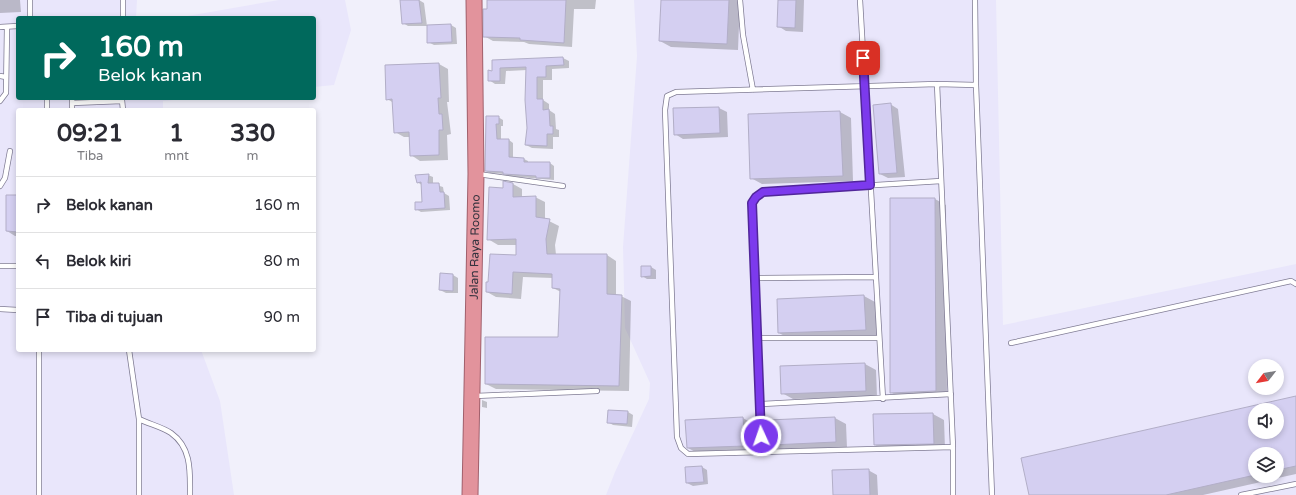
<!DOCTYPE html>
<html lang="id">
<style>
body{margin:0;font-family:"Varela Round",sans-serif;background:#f7f7f7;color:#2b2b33;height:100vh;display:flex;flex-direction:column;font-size:15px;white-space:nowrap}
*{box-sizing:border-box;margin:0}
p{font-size:13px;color:#7c7c81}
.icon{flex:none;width:22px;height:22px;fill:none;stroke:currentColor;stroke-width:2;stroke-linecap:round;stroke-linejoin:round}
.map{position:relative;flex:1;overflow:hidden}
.panel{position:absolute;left:16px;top:108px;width:300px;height:244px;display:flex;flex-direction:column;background:#fff;border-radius:4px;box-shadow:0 2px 6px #0003}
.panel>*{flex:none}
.hud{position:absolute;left:16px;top:16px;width:300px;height:84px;border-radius:4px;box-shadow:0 2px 6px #0003;background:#00695c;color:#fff;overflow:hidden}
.needle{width:26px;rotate:239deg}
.tools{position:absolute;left:1248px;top:359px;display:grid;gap:8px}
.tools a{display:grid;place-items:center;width:36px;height:36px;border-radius:50%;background:#fff;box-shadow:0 2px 6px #0003;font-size:20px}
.pin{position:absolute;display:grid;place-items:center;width:34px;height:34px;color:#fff;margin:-17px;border-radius:8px;box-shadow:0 2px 6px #0006}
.me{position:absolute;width:44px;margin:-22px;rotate:357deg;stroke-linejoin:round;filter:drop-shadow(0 0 3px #0008)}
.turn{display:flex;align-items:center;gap:14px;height:84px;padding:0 16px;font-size:18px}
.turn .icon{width:52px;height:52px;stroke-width:2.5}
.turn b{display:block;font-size:28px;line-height:34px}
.eta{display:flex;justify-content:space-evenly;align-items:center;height:68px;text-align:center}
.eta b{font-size:24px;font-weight:700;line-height:28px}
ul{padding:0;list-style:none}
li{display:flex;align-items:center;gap:12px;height:56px;padding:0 16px;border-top:1px solid #e1e1e2}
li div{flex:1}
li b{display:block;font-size:15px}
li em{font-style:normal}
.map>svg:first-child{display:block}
</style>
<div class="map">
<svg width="1296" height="495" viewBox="0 0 1296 495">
<rect width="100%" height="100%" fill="#f1f0fb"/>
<path fill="#e9e6fb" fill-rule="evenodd" d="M0 0H137L136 18H18V98H195L163 101V110H18V350H201L220 401 234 495H0Z
M279 0H345L351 30 334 85 314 87V18H176Z
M634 0H996L1003 325 1296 264V495H606L615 472 649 399 650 383 625 328 623 247 637 56ZM1255 366H1277V388H1255ZM1255 410H1277V432H1255ZM1255 454H1277V476H1255Z"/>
<path fill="#0003" fill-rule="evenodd" d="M0 0H20L21 12 0 13Z
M401 0H419L424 3 427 26H408L403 23Z
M488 0H596L595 9H574L572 47 529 44 524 42 493 41 484 36Z
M662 0H740L738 50 671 47 660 41Z
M779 0H804L803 32 786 31 778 26Z
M451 25 456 28 457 44 434 45 428 42Z
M563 58 569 61V68L552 69V80H543V100L549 104V110L555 114 556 129 559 130V137H553V149L532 148 526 145 528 128 527 70 506 71 505 84H495L489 80 493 72V61Z
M439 64 448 69 449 102H447L451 134 447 135 448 160 420 161 411 155 410 137H404L395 132 394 103 387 99 386 66Z
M890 104 898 109 905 177 888 178 880 174Z
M719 108 727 112 728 137 683 139 675 134Z
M840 112 851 118 853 181 762 184 751 178 749 115Z
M487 117H498L503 120V126H501V140H509L513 143V158L524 159 528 161V163H550L554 166V180L508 176 505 174 490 173 486 171Z
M428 175 433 177V184L443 187 444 193 449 196 450 210 421 212 416 209 423 203 422 185 417 182Z
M513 184 522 189V197H535L545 202V219L559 226 555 245 556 255H607L616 261V295L621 296 631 301 629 391 496 389 486 384 559 338 561 292 553 288V278L523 277 521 299 496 297 487 292 518 256 517 245H498L488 239 504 189Z
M18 196V236H15L7 231Z
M891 199H935L946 205 947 397 902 399 892 393Z
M651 267 656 270V279H647L642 276Z
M453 275 458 278V293H446L440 290Z
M864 296 875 302 877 335 790 339 779 333 778 300Z
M865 364 876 370 877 397 793 399 782 393Z
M1296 397V474L1203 495H1030L1022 459ZM1255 410H1277V432H1255ZM1255 454H1277V476H1255Z
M482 400 487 402V408L482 407Z
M628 412 633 415 632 427 613 425 608 422Z
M933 414 944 420 945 449 886 451 875 445 874 415Z
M743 418 753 424 755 452 699 454 688 448Z
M835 418 846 424 847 448 783 451 772 444Z
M702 467 707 470 708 484 693 486 687 483Z
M868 470 877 475 878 495H834Z"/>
<path fill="#d4cff1" stroke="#b2aec7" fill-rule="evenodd" d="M400 0H419L422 23 402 24Z
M487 0H566L564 43 520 40V38L483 37V9H487Z
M661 0H729L727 44 659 41Z
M778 0H796L795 28 777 27Z
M451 24 452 42 427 43V25Z
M563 57 564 65 546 66V77H537V99H543V110L549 109 550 126H553V134H547V146L525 145 527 128 525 100 526 67 500 68V81H488V70L492 71V60Z
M439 63 441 98H438L439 114H442L443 130H439V155L410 156 409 132 394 133 392 99 386 100 385 65Z
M891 103 897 173 879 174 873 105Z
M719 107 720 133 674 135 673 108Z
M840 111 843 176 750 179 748 114Z
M486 116H499V124H496L497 139H509V157L524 158V162H550V178H536V176L503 174V172L485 171Z
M429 174 428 183H439L440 192H444L445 208 415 210V202H422L421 182 417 183 415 175Z
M503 181 513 183V197L536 196V217L550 219 546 239 547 254H607V294L622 295 619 386 485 384V337H558L560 289 552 288V274L513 272 512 294 486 292V282H488L490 254 516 255V239L487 240 489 187 503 188Z
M6 195H18V232L6 231Z
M890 198H935L936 391 890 393Z
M641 266H651V276L641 277Z
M440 273 453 274V291L439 290Z
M864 295 866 330 778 333 777 299Z
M865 363 866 391 781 394 780 366Z
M1296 396V466L1277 470V454H1255V475L1166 495H1029L1021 458ZM1255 410H1277V432H1255Z
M608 410 628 411 627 424 607 423Z
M933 413 934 444 874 445 873 414Z
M743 417 745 446 687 448 685 420Z
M835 417 836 442 771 445 769 420Z
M702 466 704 482 686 483 685 467Z
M869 469 870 495H833L832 470Z"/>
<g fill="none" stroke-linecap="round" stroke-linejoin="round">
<g stroke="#7f7b93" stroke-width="6">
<path id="service" d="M123 0V18
M740 0 743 35 753 90
M860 0 883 399
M975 0 976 85 992 495
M30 18V0
M0 27 18 26
M0 76 6 77
M937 84 953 447V495
M47 98V110
M72 98V110
M122 100 123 110
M0 101 6 93 7 27
M72 103 122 101
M478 174 563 186
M0 186 5 178 10 151
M0 266H18
M755 278 875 277
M0 309 18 310
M757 338H879
M1011 343 1291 281 1296 284
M39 350V495
M129 350 139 419C149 424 162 427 171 433 192 448 190 472 190 495
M475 396 597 391
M760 404 951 394
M953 447 688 454 681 448 677 437 665 110 667 96 676 92 937 84 976 85
M762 452 752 203 755 197 763 192 941 181
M139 495V419
M1241 495 1296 484"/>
</g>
<g stroke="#a1606c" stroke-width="17">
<g id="trunk">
<path id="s1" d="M470 495 476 174 474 0"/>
</g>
</g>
<use href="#service" stroke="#fff" stroke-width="4.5"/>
<use href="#trunk" stroke="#e2939c" stroke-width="15"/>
</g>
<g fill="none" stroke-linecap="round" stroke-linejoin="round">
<g stroke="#51269a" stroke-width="10">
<path id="route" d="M761 436 752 203 756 197 763 192 870 185 863 58"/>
</g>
<use href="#route" stroke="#7c3aed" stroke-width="7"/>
</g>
<g text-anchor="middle" stroke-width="3" stroke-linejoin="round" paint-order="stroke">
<g font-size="12" fill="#36343f" stroke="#fff">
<text dy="4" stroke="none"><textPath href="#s1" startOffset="248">Jalan Raya Roomo</textPath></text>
</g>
</g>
</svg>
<div class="tools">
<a><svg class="needle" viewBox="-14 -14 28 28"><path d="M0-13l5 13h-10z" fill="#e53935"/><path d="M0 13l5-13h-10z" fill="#7c7c81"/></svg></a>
<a><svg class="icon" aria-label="sound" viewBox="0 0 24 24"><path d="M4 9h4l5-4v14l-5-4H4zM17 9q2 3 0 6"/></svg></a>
<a><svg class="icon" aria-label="layers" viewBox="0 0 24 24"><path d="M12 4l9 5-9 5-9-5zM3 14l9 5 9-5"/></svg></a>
</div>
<div class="pin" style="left:863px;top:58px;background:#d93025"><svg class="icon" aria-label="arrive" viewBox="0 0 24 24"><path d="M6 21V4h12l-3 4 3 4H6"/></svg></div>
<svg class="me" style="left:761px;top:436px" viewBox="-20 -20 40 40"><circle r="17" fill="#7c3aed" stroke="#fff" stroke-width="3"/><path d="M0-11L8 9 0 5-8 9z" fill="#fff"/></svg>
<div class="hud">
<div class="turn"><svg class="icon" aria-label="right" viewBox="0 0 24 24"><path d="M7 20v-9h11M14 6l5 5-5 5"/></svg><div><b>160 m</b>Belok kanan</div></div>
</div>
<section class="panel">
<div class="eta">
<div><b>09:21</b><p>Tiba</p></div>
<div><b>1</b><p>mnt</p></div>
<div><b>330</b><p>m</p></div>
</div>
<ul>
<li><svg class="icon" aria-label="right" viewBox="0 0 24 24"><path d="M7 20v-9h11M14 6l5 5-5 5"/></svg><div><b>Belok kanan</b></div><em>160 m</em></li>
<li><svg class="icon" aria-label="left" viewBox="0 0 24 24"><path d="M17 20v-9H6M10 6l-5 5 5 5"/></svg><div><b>Belok kiri</b></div><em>80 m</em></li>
<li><svg class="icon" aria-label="arrive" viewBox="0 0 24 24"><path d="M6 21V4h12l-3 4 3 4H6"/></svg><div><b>Tiba di tujuan</b></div><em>90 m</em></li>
</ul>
</section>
</div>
